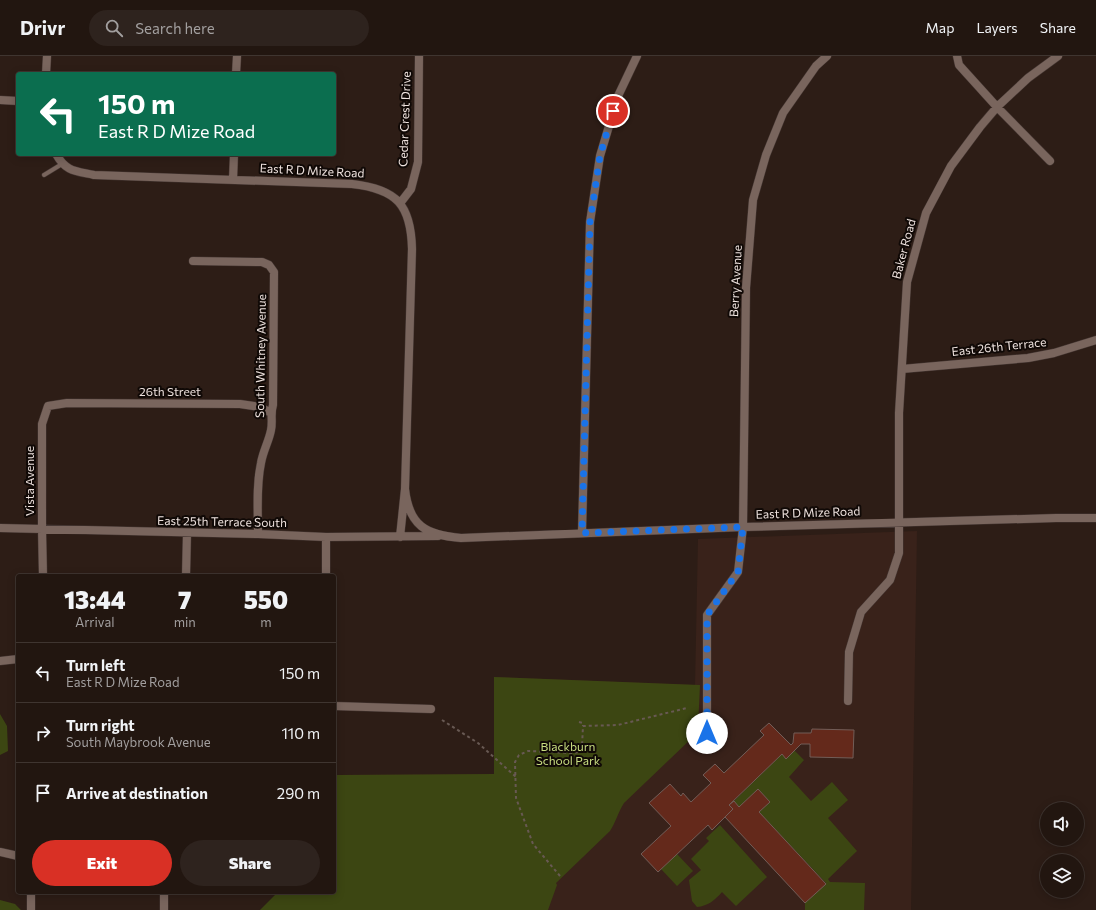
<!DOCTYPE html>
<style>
body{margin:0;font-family:Commissioner,sans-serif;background:#2e231e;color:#f1f3f6;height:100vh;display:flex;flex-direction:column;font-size:15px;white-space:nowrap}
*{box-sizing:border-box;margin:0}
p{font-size:13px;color:#a29f9f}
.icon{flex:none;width:22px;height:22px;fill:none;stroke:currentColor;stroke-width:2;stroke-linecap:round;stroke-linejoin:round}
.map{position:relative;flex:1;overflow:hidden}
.side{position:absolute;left:16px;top:518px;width:320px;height:320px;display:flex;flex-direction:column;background:#221610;border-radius:4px;box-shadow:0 2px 10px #0003,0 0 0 1px #3f3530}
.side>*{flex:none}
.top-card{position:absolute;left:16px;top:16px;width:320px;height:84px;border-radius:4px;box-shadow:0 2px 10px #0003,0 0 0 1px #3f3530;background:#0b6e4f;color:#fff;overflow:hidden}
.tools{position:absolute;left:1040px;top:746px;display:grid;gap:8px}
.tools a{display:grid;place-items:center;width:44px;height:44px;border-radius:50%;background:#221610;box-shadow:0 2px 10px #0003,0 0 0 1px #3f3530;font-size:20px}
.pin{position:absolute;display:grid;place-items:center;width:34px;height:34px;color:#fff;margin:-17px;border:2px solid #fff;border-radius:50%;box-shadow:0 1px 4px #0007}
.me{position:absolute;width:44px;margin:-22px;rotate:0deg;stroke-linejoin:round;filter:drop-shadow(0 0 3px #0008)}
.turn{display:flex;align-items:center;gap:14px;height:84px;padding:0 16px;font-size:18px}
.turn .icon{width:52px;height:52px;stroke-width:2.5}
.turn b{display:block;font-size:28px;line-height:34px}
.eta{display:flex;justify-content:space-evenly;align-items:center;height:68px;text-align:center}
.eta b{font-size:24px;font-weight:800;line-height:28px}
.cta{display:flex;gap:8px;margin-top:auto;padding:8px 16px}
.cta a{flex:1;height:46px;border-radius:24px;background:#d93025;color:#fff;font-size:16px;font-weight:800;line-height:46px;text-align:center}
.cta a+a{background:#2e231e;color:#f1f3f6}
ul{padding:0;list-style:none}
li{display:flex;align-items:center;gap:12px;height:60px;padding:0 16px;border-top:1px solid #3f3530}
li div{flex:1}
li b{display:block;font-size:15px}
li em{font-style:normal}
header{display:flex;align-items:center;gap:24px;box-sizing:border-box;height:56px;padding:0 20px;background:#221610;border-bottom:1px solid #3f3530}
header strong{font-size:19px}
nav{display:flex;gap:22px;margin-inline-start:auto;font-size:14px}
.search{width:280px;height:36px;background:#2e231e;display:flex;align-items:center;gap:10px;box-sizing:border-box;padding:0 14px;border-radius:22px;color:#a29f9f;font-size:15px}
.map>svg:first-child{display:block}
</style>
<header>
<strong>Drivr</strong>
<div class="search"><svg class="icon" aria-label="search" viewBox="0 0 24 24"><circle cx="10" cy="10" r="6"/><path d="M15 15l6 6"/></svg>Search here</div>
<nav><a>Map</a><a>Layers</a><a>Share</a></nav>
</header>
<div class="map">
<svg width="1096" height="854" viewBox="0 0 1096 854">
<rect width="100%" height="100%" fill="#2d1d16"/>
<path fill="#39221a" d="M917 475 911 854H302L334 836V719L494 718V621L695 629 698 483Z"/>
<path fill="#3c4612" d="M494 621 700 629 698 672 693 681 624 747C618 756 616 766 610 775L556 827 557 829 548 854H260L278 836H334V719L494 718Z
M0 658 7 670 8 695 0 699Z
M794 694 804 704 789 721 811 745 832 726 848 744 828 762 857 795 828 823 830 826 865 827 864 854H805V847L826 827 759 756 770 746 758 733 739 751 734 745 782 698 786 702Z
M720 769 767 821 736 850 722 836C715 844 708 850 697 851L692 845 689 824 701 814 691 803 709 785 706 782Z
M677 798 693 815 677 830 661 813Z
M0 844 15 848 21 854H0Z"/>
<path fill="#64291b" stroke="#725d57" d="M769 667 791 689 793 687 794 677H811L812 673 854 674 853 702 810 701V688H801L786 703 782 698 729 749 733 753 712 774 708 769 658 816 641 798 671 770 649 747 670 728 681 740 683 737 691 746 711 727 703 719 715 708 724 717 764 679 760 675Z
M758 733 770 746 759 756 826 828 805 847 725 761 733 753 729 749 734 745 739 751Z"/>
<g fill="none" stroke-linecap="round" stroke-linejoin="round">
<g stroke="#453733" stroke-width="5">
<path id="lane" d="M44 119 62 108"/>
</g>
<g stroke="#453733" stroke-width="9">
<path id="street" d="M957 0 959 9 997 51 1050 105
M46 18 47 0
M236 18 237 0
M0 44 18 45
M56 98C66 116 76 115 94 119L352 128C397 133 411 149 412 193L405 433 400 481
M233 124 234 98
M401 146 411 133 418 106 419 0
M193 205 262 206 269 209 274 216 273 349C270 358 273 365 271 374 269 385 263 395 261 407 256 430 258 455 258 478
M902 313 1028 302 1054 297 1096 284
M405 433C409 470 426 479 461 482L743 471 1056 462H1096
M0 472 258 478 326 481 438 480
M582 477 590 166 600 100 618 40 637 0
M43 520 42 473V368L48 350 67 347 240 348 260 351 271 357
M186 520 187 477
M326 520V481
M0 605 18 603
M848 645 849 596 861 556 890 524 899 497V357L907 226 926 157 951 110 980 71 997 51 1028 22 1058 0
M334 650 431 653
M707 677V559L738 516 743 471 746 232 753 144 766 99 783 57 816 10 827 0
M0 796 18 800
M31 854V836
M164 854V836"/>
</g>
<path stroke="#685953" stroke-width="2" stroke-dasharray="3 3" stroke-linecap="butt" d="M442 664 478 687 516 721
M579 666 583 667V670
M560 820 533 788 516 742 515 706 519 699 528 695 574 697 578 696 582 690 583 670 618 669 687 652"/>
<use href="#lane" stroke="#79655d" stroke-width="4"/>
<use href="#street" stroke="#79655d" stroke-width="8"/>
</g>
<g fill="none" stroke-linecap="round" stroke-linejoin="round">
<path stroke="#1a73e8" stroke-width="7" stroke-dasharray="0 12.6" d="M613 55 600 100 590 166 582 477 743 471 738 516 707 559V677"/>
</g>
<g text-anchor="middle" stroke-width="4" stroke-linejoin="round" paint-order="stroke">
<g font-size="12" fill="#eee2de" stroke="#100906">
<text transform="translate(405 63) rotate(-88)" y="4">Cedar Crest Drive</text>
<text transform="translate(312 115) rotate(3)" y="4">East R D Mize Road</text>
<text transform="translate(904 193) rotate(-75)" y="4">Baker Road</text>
<text transform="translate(736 225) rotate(-87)" y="4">Berry Avenue</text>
<text transform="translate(999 291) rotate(-6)" y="4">East 26th Terrace</text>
<text transform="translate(261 300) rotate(-89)" y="4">South Whitney Avenue</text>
<text x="170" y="340">26th Street</text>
<text transform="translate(30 425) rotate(-90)" y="4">Vista Avenue</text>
<text transform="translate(808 457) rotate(-2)" y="4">East R D Mize Road</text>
<text transform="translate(222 466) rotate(1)" y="4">East 25th Terrace South</text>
</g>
<g font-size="12" fill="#c8dd80" stroke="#100906">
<text x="568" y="695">Blackburn<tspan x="568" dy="14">School Park</tspan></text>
</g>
</g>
</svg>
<div class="tools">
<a><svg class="icon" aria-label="sound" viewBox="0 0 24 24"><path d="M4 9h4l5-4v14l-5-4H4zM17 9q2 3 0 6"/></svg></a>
<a><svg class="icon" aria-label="layers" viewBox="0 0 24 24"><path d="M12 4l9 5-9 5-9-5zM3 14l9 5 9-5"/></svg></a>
</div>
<div class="pin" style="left:613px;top:55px;background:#d93025"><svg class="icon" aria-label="arrive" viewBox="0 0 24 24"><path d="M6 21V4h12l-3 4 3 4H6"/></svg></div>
<svg class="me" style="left:707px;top:677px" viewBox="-20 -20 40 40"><circle r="19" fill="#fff"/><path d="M0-13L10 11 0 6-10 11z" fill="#1a73e8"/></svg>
<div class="top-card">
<div class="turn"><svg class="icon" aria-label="left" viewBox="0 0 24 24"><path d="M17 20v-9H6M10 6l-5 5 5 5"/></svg><div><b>150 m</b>East R D Mize Road</div></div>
</div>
<section class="side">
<div class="eta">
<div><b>13:44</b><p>Arrival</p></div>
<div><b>7</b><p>min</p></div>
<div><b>550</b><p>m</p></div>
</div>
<ul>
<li><svg class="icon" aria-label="left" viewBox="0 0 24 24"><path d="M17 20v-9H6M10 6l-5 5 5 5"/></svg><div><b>Turn left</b><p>East R D Mize Road</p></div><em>150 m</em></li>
<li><svg class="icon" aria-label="right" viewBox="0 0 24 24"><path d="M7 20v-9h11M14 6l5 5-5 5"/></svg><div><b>Turn right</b><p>South Maybrook Avenue</p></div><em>110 m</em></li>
<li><svg class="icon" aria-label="arrive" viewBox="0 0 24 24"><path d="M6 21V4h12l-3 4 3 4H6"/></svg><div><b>Arrive at destination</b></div><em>290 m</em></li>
</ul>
<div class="cta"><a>Exit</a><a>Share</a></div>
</section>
</div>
